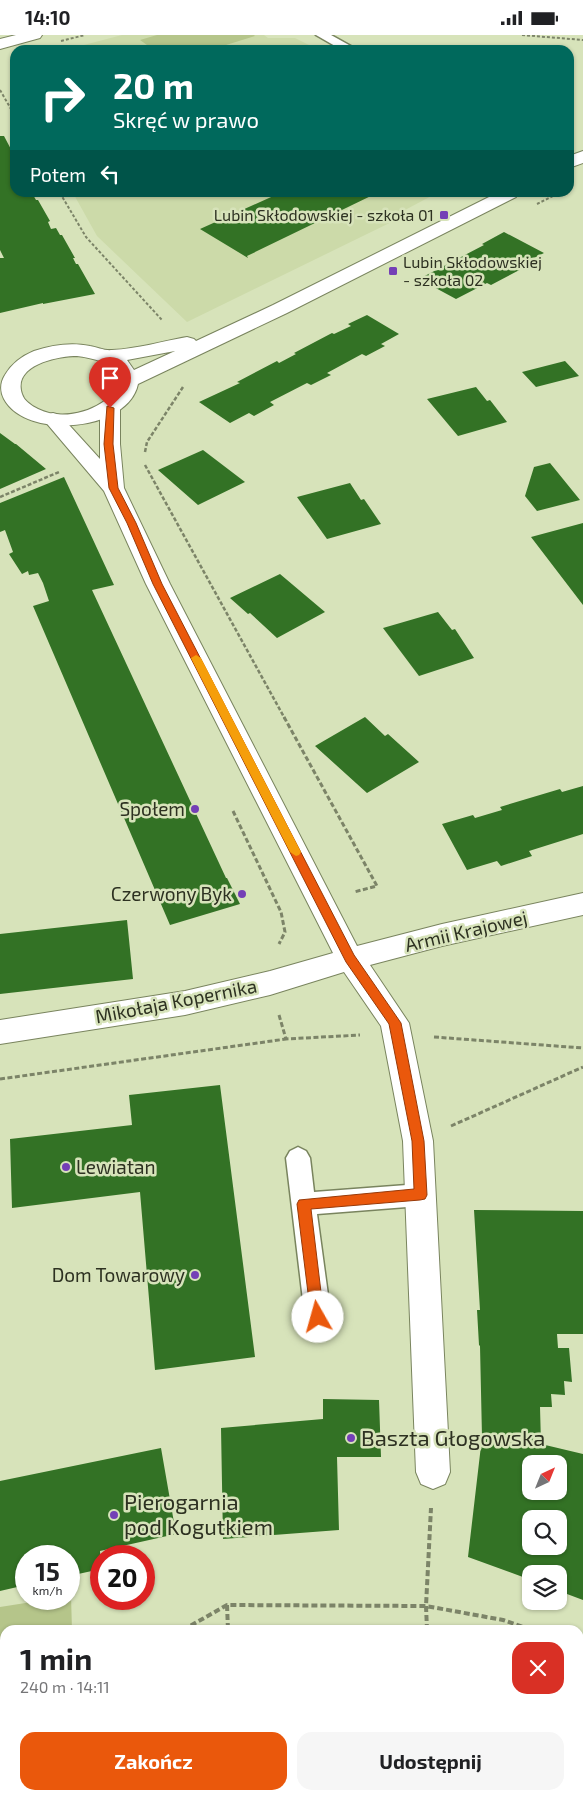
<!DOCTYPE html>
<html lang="pl">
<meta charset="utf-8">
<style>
body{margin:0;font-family:"Exo 2",sans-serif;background:#f6f6f6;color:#202124;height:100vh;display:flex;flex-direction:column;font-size:19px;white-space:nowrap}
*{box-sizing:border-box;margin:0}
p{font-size:16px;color:#757577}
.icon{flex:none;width:28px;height:28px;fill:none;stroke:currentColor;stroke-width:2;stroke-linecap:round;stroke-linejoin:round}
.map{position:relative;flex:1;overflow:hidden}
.drawer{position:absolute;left:0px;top:1590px;width:584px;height:175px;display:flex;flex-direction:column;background:#fff;border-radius:15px 15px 0 0;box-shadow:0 1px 4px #0004}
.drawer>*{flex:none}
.banner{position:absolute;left:10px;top:10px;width:564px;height:152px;border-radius:15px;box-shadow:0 1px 4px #0004;background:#00695c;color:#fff;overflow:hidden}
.needle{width:32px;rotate:43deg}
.tools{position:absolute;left:522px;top:1420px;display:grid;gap:10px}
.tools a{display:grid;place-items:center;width:45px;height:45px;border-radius:10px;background:#fff;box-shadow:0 1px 4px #0004;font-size:25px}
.speed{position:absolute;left:15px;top:1510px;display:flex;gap:10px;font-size:25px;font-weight:700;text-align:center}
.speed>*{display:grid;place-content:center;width:65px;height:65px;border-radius:50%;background:#fff;box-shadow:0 1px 4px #0004;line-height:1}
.speed small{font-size:12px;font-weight:400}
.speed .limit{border:8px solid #d22;background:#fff;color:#111}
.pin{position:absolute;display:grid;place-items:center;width:42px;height:42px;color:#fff;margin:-51px -21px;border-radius:50% 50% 50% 0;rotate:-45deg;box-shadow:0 0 5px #0007}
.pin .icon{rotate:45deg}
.me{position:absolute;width:55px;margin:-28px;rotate:353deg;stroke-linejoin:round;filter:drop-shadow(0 0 4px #0008)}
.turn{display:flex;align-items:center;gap:18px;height:105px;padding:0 20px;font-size:22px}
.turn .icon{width:65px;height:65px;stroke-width:2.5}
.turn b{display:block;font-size:35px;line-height:42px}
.then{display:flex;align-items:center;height:48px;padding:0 20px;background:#0003;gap:10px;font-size:19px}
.round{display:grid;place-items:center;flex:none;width:52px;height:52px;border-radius:15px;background:#f6f6f6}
.summary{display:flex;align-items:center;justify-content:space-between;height:85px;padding:0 20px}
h1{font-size:30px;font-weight:700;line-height:38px}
.cta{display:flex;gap:10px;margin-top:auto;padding:10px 20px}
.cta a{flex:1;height:58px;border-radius:15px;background:#ea580c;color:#fff;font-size:20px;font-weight:700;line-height:58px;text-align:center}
.cta a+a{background:#f6f6f6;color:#202124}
.status{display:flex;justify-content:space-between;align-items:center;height:35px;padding:0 25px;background:#fff;direction:ltr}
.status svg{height:14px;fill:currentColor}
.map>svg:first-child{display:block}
</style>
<div class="status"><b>14:10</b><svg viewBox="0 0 49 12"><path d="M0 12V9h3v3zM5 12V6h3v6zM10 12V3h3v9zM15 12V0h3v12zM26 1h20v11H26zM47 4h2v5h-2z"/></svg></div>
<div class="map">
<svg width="583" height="1765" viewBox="0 0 583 1765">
<rect width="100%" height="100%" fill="#d7e3ba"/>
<path fill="#ccdaa9" d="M122 0H264L268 3H295L319 15H65Z
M73 158H437L405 175 410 178 187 287 97 201Z"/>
<path fill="#b5c58a" d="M157 0H254L255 1 210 15H154L140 5Z
M69 1561H71L72 1595H5V1760H149V1765H0V1572L51 1564H69Z"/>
<path fill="#337225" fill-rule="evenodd" d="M0 101H4L14 120 12 121 15 126V158H32L36 165H38L50 186 48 187 51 194 56 193 60 200H62L75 223H73L76 229H78L95 259 43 269V268L0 278V223H4L0 215Z
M280 158H377L247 221 248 223 200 194Z
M504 197 544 218 522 229 527 231 491 250 487 248 456 264 419 244 484 210 482 209Z
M367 280 399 299 381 309 385 311 366 321 362 319 327 338 331 340 311 350 307 348 270 367 274 370 254 381 249 378 230 388 199 367 240 348 237 347 277 326 279 328 296 319 294 318 332 298 334 299 351 291 348 289Z
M565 326 579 341 536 352 522 337Z
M476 352 487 366 490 365 507 387 458 401 427 364Z
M0 398 15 409H16L46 434 0 454Z
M203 415 245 447 198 470 158 435Z
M550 428 580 465 537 476 525 461 534 432Z
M64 442 114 550 92 555 226 843H227L240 869 170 890 33 571 49 566 43 548 38 538 29 540 28 536 22 539 9 519 13 517 5 495 0 497V468Z
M350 448 361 465 364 464 381 489 327 504 297 462Z
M583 488V570L531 502Z
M280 539 325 577 277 603 250 578 248 579 230 563Z
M438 577 452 595 455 594 474 623 419 641 383 593Z
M365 682 385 701 388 699 419 727 367 758 315 711Z
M583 751V799L529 816 532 821 501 831 497 826 467 835 442 789 473 780 475 783 502 775 500 772 560 754 562 757Z
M127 885 133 944 0 959V899Z
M220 1050 255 1322 155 1335 140 1157 12 1173 10 1104 132 1090 129 1060Z
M474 1175 583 1176V1299H557L558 1313H569L572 1347 564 1346 565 1360 551 1359 552 1372H540L541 1409 583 1419V1565L559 1556V1539H531V1545L468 1522 482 1402 480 1311 479 1310 477 1275H480ZM531 1429H559V1456H531ZM531 1484H559V1511H531Z
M323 1364 379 1365 381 1422H337L339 1495 223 1504 221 1393 323 1384Z
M161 1413 176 1499 100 1516 101 1534 69 1541V1521H26V1550L0 1556V1446Z
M5 1678V1760H16V1765H0V1679Z"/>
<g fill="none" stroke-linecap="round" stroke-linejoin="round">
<g stroke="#79845e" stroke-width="3">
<path id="lane" d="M316 0H331L358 15H342Z
M298 1112 306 1116 310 1123 314 1157 420 1149 429 1152 432 1160 429 1168 420 1171 317 1179 331 1282 327 1291 318 1294 309 1291 305 1282 286 1123 290 1116Z"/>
</g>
<g stroke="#79845e" stroke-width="2">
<path id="street" d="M16 0H42L40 3 0 14V4Z
M110 367 117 369 120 373V409L124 453 170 549 357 911 442 889 583 858V880L442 911 370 930 409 988 433 1106 450 1437 445 1449 433 1454 421 1449 416 1437 403 1106 381 991 344 937 270 960 185 980 0 1009V985L185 956 270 936 333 918 146 549 104 456 43 384 46 380 53 378 60 380 100 424V373L103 369Z"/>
</g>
<g stroke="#79845e" stroke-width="2">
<path id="secondary" d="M583 116V128L569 133V121Z
M497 158H519L516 162 287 278 138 349C128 397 26 405 4 364 0 356 0 348 5 340 12 328 22 321 34 316 52 310 71 307 90 311 97 312 105 316 112 315 137 314 163 306 187 302L194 304 196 306 273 270ZM175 316 134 335 127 325ZM77 321C167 332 88 399 38 374 32 371 24 366 22 359 12 330 58 321 77 321Z"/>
</g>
<path stroke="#7c8468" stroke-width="2" stroke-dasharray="3 2" stroke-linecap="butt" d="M522 0 583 5
M61 6 85 0
M0 55 15 81
M60 158 86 202 162 285
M537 169 559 158"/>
<path stroke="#7c8468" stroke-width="2.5" stroke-dasharray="4 2" stroke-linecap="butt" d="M145 417 147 407 183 352
M145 430 285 684
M0 462 59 437"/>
<path stroke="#7c8468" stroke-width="3" stroke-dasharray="5 2.5" stroke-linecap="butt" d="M284 682 377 851 354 857
M233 776 281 877 285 897 279 909
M279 980 286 1004 360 1000
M434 1002 583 1013
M0 1044 286 1004
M451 1091 583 1032"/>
<path stroke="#7c8468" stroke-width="4" stroke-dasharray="6 3" stroke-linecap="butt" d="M227 1570 228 1595
M183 1595 227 1570 426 1571 503 1585 532 1595
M427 1595 426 1571 431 1473
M579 1610 583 1612
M0 1636 5 1635
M230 1760V1765
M435 1760V1765"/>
<use href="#lane" fill="#fff" fill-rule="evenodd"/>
<use href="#street" fill="#fff" fill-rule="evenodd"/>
<use href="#secondary" fill="#fff" fill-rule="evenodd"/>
</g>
<path fill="#ea580c" stroke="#983908" d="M107 371 114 373 113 409 118 453 136 488 162 549 354 920 401 988 424 1106 427 1160 425 1164 420 1165 311 1174 324 1282 322 1286 318 1288 313 1286 311 1282 297 1169 299 1165 414 1154 412 1106 389 989 346 927 153 549 127 488 109 453 104 409Z"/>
<path fill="#f59e0b" d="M196 620 201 623 301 817 299 820 296 821 290 817 191 623Z"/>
<g fill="#743fb6" stroke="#d7e3ba" stroke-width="2">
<rect x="439" y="175" width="10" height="10" rx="2.5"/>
<rect x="388" y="231" width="10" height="10" rx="2.5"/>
<circle cx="195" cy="774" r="5"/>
<circle cx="242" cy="859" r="5"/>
<circle cx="66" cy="1132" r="5"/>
<circle cx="195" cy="1240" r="5"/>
<circle cx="351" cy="1403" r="5"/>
<circle cx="114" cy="1480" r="5"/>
</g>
<g text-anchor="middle" stroke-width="5" stroke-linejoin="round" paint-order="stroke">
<g font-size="16" fill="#2d3121" stroke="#d7e3ba" text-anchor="end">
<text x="434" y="186">Lubin Skłodowskiej - szkoła 01</text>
<text x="403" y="233" text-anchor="start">Lubin Skłodowskiej<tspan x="403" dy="18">- szkoła 02</tspan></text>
</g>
<g font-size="19" fill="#2d3121" stroke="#d7e3ba" text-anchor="end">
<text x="185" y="781">Społem</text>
<text x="232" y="866">Czerwony Byk</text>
<text x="76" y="1139" text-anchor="start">Lewiatan</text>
<text x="185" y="1247">Dom Towarowy</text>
</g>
<g font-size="19" fill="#2d3121" stroke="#d7e3ba">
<text transform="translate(466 896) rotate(-13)" y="7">Armii Krajowej</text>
<text transform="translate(176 966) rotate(-11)" y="7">Mikołaja Kopernika</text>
</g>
<g font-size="22" fill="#2d3121" stroke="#d7e3ba" text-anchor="start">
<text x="361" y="1411">Baszta Głogowska</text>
<text x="124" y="1475">Pierogarnia<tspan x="124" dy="25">pod Kogutkiem</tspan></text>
</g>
</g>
</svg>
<div class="tools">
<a><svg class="needle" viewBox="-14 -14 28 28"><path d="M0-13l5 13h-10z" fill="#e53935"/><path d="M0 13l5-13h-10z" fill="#757577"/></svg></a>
<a><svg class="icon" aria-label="search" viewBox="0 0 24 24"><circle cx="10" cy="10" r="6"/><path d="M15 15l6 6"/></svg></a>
<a><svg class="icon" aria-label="layers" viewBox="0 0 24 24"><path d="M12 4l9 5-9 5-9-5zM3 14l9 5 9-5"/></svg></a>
</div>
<div class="speed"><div>15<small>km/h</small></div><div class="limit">20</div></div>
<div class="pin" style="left:110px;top:373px;background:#d93025"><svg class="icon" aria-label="arrive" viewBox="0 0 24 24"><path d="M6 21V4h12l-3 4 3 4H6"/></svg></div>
<svg class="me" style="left:318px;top:1282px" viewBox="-20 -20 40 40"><circle r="19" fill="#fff"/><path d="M0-13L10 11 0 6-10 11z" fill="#ea580c"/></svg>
<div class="banner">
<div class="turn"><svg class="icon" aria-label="right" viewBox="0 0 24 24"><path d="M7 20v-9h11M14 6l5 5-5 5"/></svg><div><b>20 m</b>Skręć w prawo</div></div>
<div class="then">Potem<svg class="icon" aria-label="left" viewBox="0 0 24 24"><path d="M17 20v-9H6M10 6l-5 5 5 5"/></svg></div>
</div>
<section class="drawer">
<div class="summary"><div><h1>1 min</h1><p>240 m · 14:11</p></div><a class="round" style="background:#d93025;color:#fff"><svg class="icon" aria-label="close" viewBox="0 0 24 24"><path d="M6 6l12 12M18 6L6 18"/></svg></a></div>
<div class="cta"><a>Zakończ</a><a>Udostępnij</a></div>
</section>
</div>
